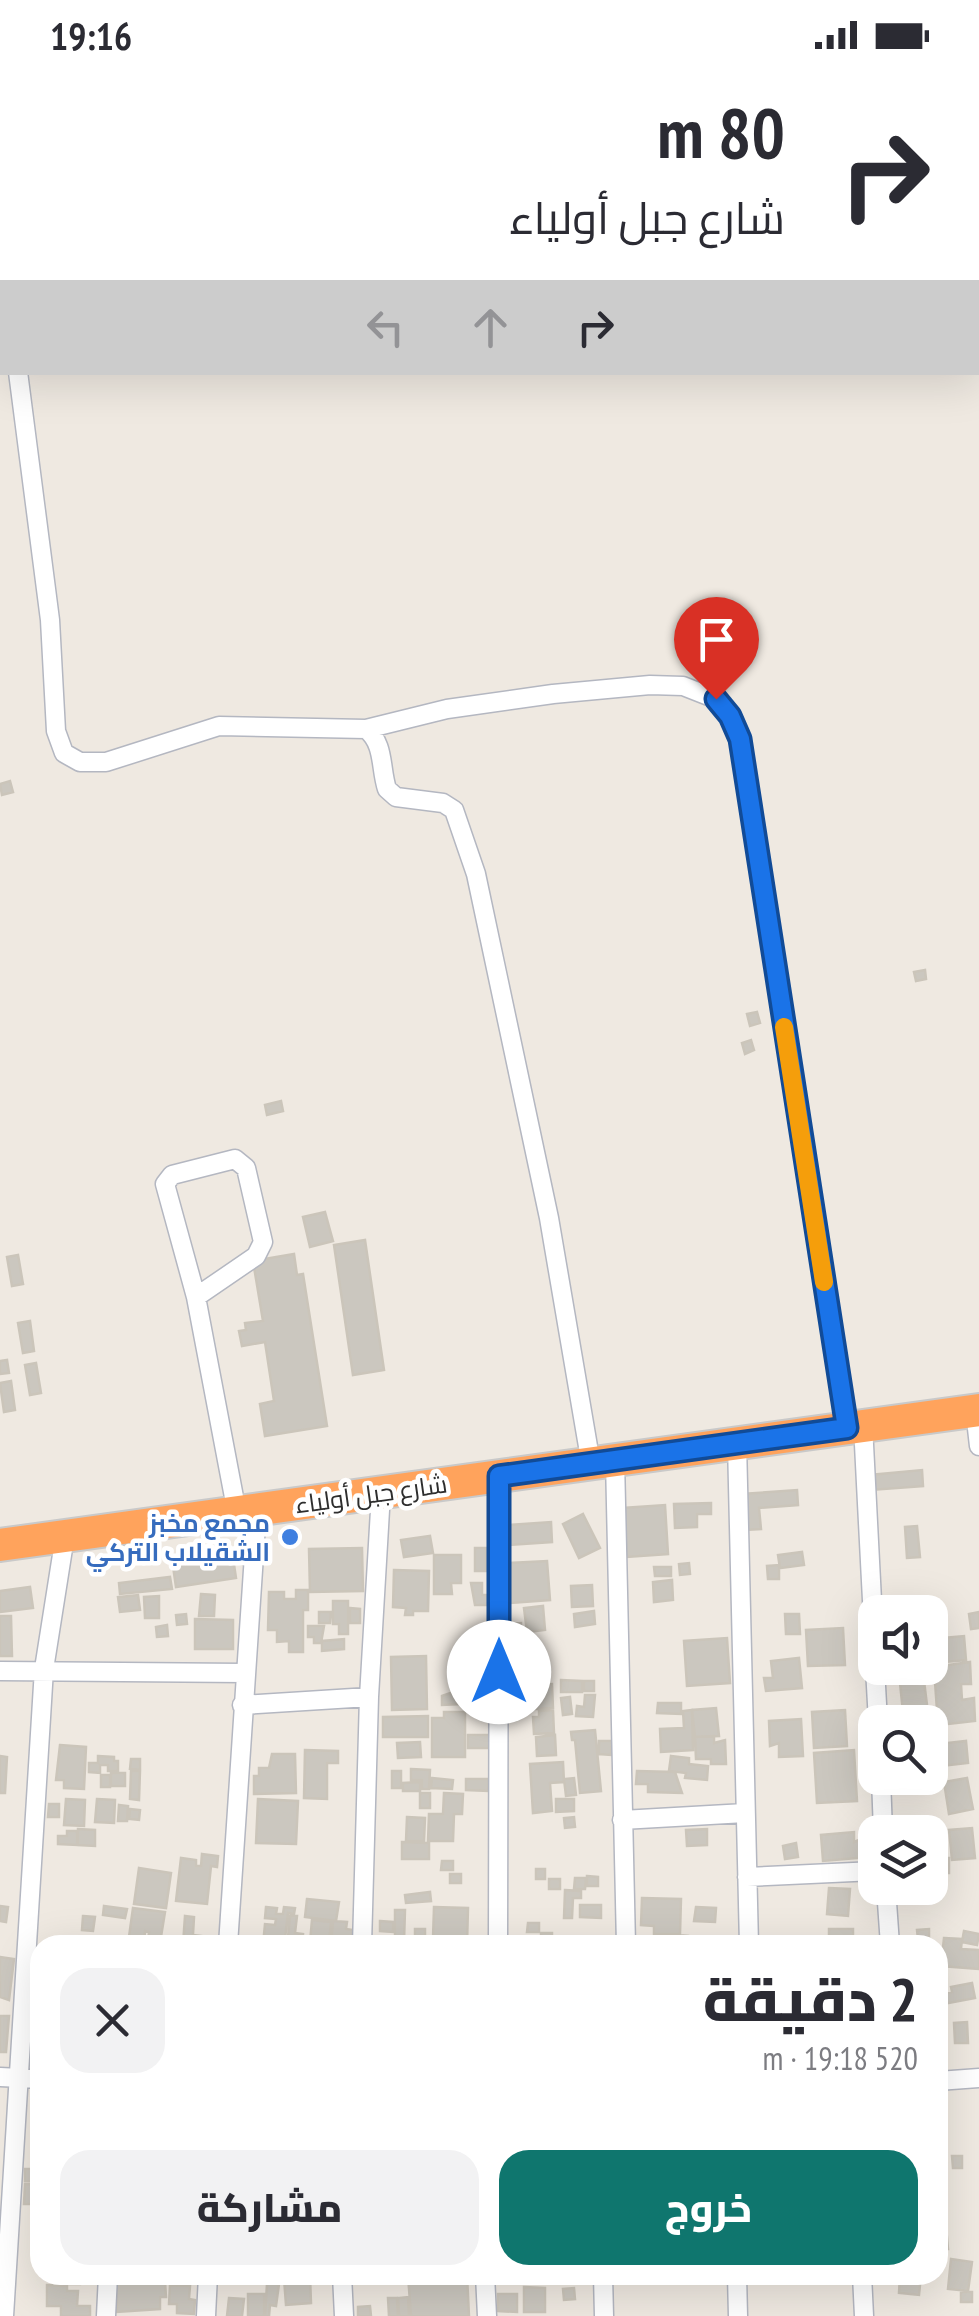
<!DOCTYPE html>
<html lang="ar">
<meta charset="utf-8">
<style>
body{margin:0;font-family:"PT Sans Narrow",Cairo,sans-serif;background:#f2f2f3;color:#2b2b33;direction:rtl;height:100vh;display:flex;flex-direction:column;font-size:38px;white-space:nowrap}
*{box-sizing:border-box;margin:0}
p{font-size:32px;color:#7c7c81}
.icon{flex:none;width:55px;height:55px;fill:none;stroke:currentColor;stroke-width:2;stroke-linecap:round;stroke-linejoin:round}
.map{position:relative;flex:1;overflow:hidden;direction:ltr}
.drawer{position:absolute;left:30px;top:1865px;width:918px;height:350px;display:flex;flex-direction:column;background:#fff;border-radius:30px;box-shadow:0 10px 40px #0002;direction:rtl}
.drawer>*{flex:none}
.top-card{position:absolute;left:0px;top:0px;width:980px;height:305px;box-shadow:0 10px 40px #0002;direction:rtl;background:#fff;color:#2b2b33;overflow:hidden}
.buttons{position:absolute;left:858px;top:1525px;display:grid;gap:20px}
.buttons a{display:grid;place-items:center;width:90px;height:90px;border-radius:20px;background:#fff;box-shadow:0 10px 40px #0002;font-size:50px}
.pin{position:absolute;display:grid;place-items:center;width:85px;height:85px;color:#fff;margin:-102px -42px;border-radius:50% 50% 50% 0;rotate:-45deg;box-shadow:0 0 10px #0007}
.pin .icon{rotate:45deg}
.me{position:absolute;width:110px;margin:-55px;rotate:0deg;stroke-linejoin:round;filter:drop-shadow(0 0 8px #0008)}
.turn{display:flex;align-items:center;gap:35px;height:210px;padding:0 30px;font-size:45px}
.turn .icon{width:130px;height:130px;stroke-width:2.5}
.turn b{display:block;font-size:70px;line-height:85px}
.lanes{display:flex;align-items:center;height:95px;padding:0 30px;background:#0003;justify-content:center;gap:50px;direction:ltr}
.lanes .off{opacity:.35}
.round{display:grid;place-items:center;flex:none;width:105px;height:105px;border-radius:30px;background:#f2f2f3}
.summary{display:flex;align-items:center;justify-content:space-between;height:170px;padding:0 30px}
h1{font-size:60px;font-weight:800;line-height:75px}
.button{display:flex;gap:20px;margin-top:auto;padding:20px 30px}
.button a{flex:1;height:115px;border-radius:30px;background:#0f766e;color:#fff;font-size:40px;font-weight:800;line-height:115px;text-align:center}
.button a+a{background:#f2f2f3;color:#2b2b33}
.status{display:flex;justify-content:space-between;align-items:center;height:70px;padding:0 50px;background:#fff;direction:ltr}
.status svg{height:28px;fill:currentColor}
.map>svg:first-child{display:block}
</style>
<div class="status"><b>19:16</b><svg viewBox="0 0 49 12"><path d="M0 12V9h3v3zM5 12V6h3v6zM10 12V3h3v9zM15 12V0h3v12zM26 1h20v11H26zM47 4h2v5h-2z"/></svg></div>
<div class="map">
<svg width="979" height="2246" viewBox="0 0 979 2246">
<rect width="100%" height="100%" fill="#efe9e1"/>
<path fill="#cbc7bf" stroke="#cbc5ba" stroke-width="2.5" d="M10 711 13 722 2 725 0 714Z
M925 900 926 909 916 911 914 902Z
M757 942 760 953 750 956 747 944Z
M751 970 754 980 745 984 742 973Z
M281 1031 283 1041 267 1045 265 1035Z
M325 1142 333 1171 310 1177 303 1147Z
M365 1170 384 1300 353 1305 334 1175Z
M294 1184 297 1205 303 1204 327 1356 265 1366 260 1334 274 1331 265 1272 242 1276 239 1261 246 1260 245 1253 263 1251 253 1191Z
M18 1185 23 1214 12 1216 7 1187Z
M30 1251 34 1281 23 1283 18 1253Z
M7 1290 9 1303 0 1304V1291Z
M36 1293 41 1323 30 1325 25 1295Z
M11 1311 15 1340 4 1342 0 1313Z
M922 1400 923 1416 871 1420 870 1405Z
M797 1420 798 1435 759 1438 761 1459 745 1460 742 1424Z
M711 1433V1444H697V1457L675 1458 674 1434Z
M665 1435 668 1484 627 1487 623 1438Z
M583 1444 600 1478 579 1488 563 1454Z
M551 1452 552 1472 509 1475 507 1455Z
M917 1456 920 1487 907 1488 905 1457Z
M430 1466 433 1483 404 1487 401 1470Z
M362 1478 363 1521 310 1522 309 1479Z
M475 1478H486V1501H475Z
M802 1482 804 1495 780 1498 778 1485Z
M434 1485H461V1513H451L452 1524H434Z
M233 1488 236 1508 176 1517 173 1496Z
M547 1491 550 1530 511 1533 509 1493Z
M689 1493 690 1504 680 1505 679 1494Z
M779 1495V1509H768L767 1496Z
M654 1497H671V1506H655Z
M394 1500 429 1501 428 1541H413V1545H405L406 1538 393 1537Z
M170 1507 172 1519 120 1524 119 1513Z
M672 1510 673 1530 654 1532 653 1512Z
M471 1513H482V1525H487V1535H475Z
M592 1515 593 1536 572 1537 571 1516Z
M30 1517 33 1538 0 1542V1521Z
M296 1520H308V1540H303V1582H289V1571L277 1572V1560H268L269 1522H284V1529H296Z
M201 1524 215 1525 214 1546H199Z
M138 1525 140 1540 120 1542 118 1527Z
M159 1526V1548H145L144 1527Z
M333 1531H348V1564H339V1554H333Z
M543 1536 545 1560 527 1562 524 1538Z
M350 1538 360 1539V1553H350Z
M594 1541 595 1554 575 1557 574 1544Z
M319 1542H331L330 1553H319Z
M979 1542V1558L971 1559 969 1544Z
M186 1544 187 1554 177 1555 176 1545Z
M785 1544H799L800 1564H786Z
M0 1546H11L12 1586H0Z
M195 1549 233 1550V1579H195Z
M521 1553V1566H511L510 1554Z
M167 1555 168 1566 157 1567 156 1557Z
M308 1556H324L321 1573H314V1567H308Z
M843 1558 845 1595 808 1596 806 1560Z
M964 1566 966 1590 934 1593 932 1569Z
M727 1568 730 1613 687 1616 684 1571Z
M344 1569V1579L322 1581V1571Z
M523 1569H534L535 1584 524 1585Z
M426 1586 427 1639 392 1640 391 1587Z
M518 1586V1600H511L510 1587Z
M799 1588 802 1618 766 1621 764 1608H773L771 1591Z
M530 1590H539L540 1612 520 1613V1604L531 1603Z
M970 1592 971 1614H961L962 1630 974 1628 975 1651 938 1655 934 1597Z
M561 1610 582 1611V1622H561Z
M584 1611H594V1621H584Z
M924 1611 928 1643 918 1644 919 1652H904L900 1613Z
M552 1614 553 1638 536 1639 535 1615Z
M462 1619V1634L442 1635V1626Z
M585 1625H595L593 1647 576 1646 577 1636 584 1637Z
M570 1627 572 1644 563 1645 561 1628Z
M658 1633H681V1644L657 1643Z
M716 1638 719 1666 695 1667 692 1640Z
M553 1640 554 1663 534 1664 533 1647H539V1641Z
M692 1640 693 1680 661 1682 660 1659 684 1658 683 1641Z
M845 1640 847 1676 814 1678 812 1642Z
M444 1642H465V1687H432V1648H444Z
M428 1646V1667H383V1647Z
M801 1649 803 1686 779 1687V1673L770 1676 769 1651Z
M595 1660 601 1721 580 1723 575 1670H572L571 1662Z
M468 1665H490L489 1678H468Z
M555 1665 556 1685 537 1686 536 1667Z
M714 1666V1673L725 1670 726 1694H711V1689H696L695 1667Z
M599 1671H612L611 1685 599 1684Z
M966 1671 968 1693 940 1696 938 1674Z
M420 1672 421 1687 398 1688 397 1673Z
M930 1672H936L937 1696H930Z
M60 1675 86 1677 84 1719 64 1718V1710H56Z
M305 1680 338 1681V1693H327V1729L304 1728Z
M854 1680 857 1731 817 1733 814 1683Z
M272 1684H295L296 1723 254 1724V1706H259V1698H269Z
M0 1686 7 1687 5 1723H0Z
M98 1686 114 1687V1691H118V1701H108V1695H100V1703L89 1702V1693H98Z
M671 1686 689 1688V1694L708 1696 707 1710 685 1708 686 1703 669 1701Z
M131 1689H140V1700L130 1699Z
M563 1692 564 1712 550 1713 552 1741 533 1743 530 1694Z
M411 1699 430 1700 429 1719H422V1710H411Z
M131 1701H140L139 1730 130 1729Z
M392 1701H401V1718H392Z
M637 1701 675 1702 682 1723 648 1722V1714H636Z
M111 1703H125V1716H111Z
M101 1705H110V1717H101Z
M432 1708 453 1710 452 1719 431 1718Z
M574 1708 576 1725 566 1726 564 1709Z
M903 1708H915L916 1716 904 1717Z
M967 1708 973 1739 949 1744 944 1712Z
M466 1709H489L488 1721 466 1720Z
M420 1712V1721H403V1713Z
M420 1723H430V1738H420Z
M444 1723 463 1724 462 1744H454L453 1771H428L429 1744H443Z
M66 1729 85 1730 84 1756 64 1755Z
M97 1729 115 1730 114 1753 95 1752Z
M258 1729 298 1731 296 1774 256 1773Z
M556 1729H574V1741L556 1742Z
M49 1734H59V1747H48Z
M119 1735 128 1736 127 1751H118Z
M130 1739 140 1740 139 1750 129 1749Z
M407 1747 425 1748 424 1771H406Z
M574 1747 575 1757 565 1758 564 1748Z
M933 1755 940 1796 930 1797V1762H905V1757Z
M972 1758 975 1788 952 1790 949 1760Z
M78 1759 95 1760V1776L78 1775Z
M707 1759V1775L687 1776 686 1760Z
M67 1761H77V1775L58 1774V1766H67Z
M854 1762V1772L866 1767 868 1787 823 1791 821 1765Z
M402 1772 429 1773V1789H402Z
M796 1773 798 1787 785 1789 783 1776Z
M202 1784 218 1786 217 1797 211 1796 207 1834 176 1831 181 1788 196 1790V1796H201Z
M939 1788H949V1803H939Z
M442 1791H453V1800H441Z
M139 1798 171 1803 166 1838 134 1834Z
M536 1799H545V1809H536Z
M450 1804H461V1813H450Z
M587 1806 598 1807V1816H587Z
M575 1808H586L585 1819H574Z
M549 1809H560V1819H549Z
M829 1818 850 1819 848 1846 827 1844Z
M892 1818H926L925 1833 891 1831Z
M565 1820 581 1821V1828H573L572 1848H564Z
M430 1822 431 1831 406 1833 405 1825Z
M642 1828 681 1829 680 1864H654V1856L641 1855Z
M307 1829 339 1832 336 1851 305 1847Z
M580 1835H601V1848L580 1847Z
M0 1836 8 1837 6 1852 0 1851Z
M104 1836 127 1839 125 1848 103 1845Z
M266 1837 277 1838 276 1844H283L284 1837 295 1838 294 1844 288 1843 285 1869H282L281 1875H263L265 1854 275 1855 276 1849 265 1848Z
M434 1837 468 1838 467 1875H443V1869L433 1868Z
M696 1837 716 1838 715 1852 694 1851Z
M133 1838 165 1842 160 1873 148 1872 149 1862 145 1861 144 1875 128 1874Z
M395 1840H405L404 1872 395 1871Z
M83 1846 95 1847 93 1861 82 1860Z
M185 1846 194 1847 193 1865 202 1866V1875H183Z
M290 1846H297L295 1863 303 1864 302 1875H295L296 1868 288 1867Z
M312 1850 331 1852 329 1873 310 1872Z
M333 1851 347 1852 346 1859 353 1860 352 1874 331 1875Z
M380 1851 393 1852V1862L380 1861Z
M528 1853H539V1862H527Z
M415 1859H425V1868H415Z
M829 1859H853V1869L829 1870Z
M929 1859V1869H918L917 1860Z
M964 1861 979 1864 977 1875 962 1872Z
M541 1863H552V1875H541Z
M665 1864 688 1866 687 1875H664Z
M944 1868 962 1869 961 1879 979 1880V1899L941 1896Z
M0 1887 14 1889 9 1930 0 1927Z
M972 1913 975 1928 938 1935V1925L952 1922 951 1917Z
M0 1946H9L6 1982H0Z
M967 1952 968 1973H955L954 1953Z
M952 2086H962V2098H953Z
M25 2099H38V2112L25 2111Z
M25 2114 40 2115V2141H32V2134H24Z
M947 2167 948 2179H938V2168Z
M951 2189 972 2192 968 2221 948 2219Z
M62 2205H80V2214H62Z
M83 2205H95V2213H83Z
M408 2205H467L469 2246H411Z
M808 2205H829V2212L808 2213Z
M900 2205H921L919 2225 899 2223Z
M310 2206 311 2233 286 2235 284 2208Z
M141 2209 165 2211 166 2227H160V2239L117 2242V2213L141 2212Z
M267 2214H279L276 2236 270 2235 269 2246H265Z
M47 2215 67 2216V2221H78L77 2236H90V2246H61V2236H47Z
M170 2215 190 2216 189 2229 195 2230 194 2244 177 2243V2234H169Z
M524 2217 545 2218V2242H524Z
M574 2218 575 2229 564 2230 563 2219Z
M961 2222H972V2232H961Z
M248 2224H264V2246H248Z
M498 2224H517V2242L498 2241Z
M408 2227 409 2246H399L398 2228Z
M229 2228 244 2229 242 2246H227Z
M388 2228H397L398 2246H389Z
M370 2236 371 2246H358V2237Z"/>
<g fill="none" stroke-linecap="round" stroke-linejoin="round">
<g stroke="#b4b7c1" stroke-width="21">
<path id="street" d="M683 0 684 2
M180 2 191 0
M0 42 2 41
M0 149 2 170
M978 170 979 169
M978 247 979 250
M18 302 50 550 56 661 64 683 80 692H106L219 656 366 659 447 639 553 624 650 615 683 616 716 629 730 646 740 669 847 1357
M366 659C385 674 380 698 387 719L396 727 443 733 454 740 476 804 549 1148 591 1394
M196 1227 256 1186 263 1172 246 1098 235 1089 172 1105 165 1114 196 1227 237 1443
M975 1341 979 1376
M863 1355 875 1589
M737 1373 749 1875
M615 1390 626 1875
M875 1598 878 1652
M0 1601 244 1603
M242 1635 369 1627
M881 1708 883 1762
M622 1750 745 1743
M747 1807 875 1801
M886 1818 890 1875
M228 1875 257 1440
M362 1875 369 1627 381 1423
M498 1875 499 1406
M0 2007 40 2009
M938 2011 979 2008
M342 2205 344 2246
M485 2205 487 2246
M603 2205 604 2246
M737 2205 738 2246
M862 2205 864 2246
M4 2246 44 1599 65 1466
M106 2246 108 2205
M206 2246 208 2205"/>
</g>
<g stroke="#c9c9c9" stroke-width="36">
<path id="highway" d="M0 1475 979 1340"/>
</g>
<use href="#street" stroke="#fff" stroke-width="18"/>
<use href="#highway" stroke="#ffa35c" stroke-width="32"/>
</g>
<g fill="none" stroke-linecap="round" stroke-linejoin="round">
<g stroke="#114b97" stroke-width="25">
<path id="route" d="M499 1602V1406L847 1358 740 669 730 646 716 629"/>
</g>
<use href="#route" stroke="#1a73e8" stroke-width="18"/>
<path stroke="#f59e0b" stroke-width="18" d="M784 957 824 1212"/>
</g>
<circle fill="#3f7fe0" stroke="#fff" stroke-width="4" cx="290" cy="1467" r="10"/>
<g text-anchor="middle" stroke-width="9" stroke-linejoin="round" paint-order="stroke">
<g font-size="25" fill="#2e2e2e" stroke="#fff">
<text transform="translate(371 1424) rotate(-8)" y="9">شارع جبل أولياء</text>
</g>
<g font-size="25" font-weight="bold" fill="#366cbe" stroke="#fff" text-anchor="end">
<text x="270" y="1462">مجمع مخبز<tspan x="270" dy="29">الشقيلاب التركي</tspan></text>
</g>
</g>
</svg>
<div class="buttons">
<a><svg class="icon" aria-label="sound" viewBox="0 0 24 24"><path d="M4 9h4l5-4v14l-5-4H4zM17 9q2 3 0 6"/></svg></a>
<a><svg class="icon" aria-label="search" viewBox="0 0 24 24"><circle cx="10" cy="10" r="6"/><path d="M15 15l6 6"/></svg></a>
<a><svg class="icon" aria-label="layers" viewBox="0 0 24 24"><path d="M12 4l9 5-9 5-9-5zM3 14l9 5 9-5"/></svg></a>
</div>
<div class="pin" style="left:716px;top:629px;background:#d93025"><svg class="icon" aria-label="arrive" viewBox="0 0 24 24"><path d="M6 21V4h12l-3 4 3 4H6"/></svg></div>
<svg class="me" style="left:499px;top:1602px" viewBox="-20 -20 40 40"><circle r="19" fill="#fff"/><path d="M0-13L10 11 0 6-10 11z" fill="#1a73e8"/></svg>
<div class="top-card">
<div class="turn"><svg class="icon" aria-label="right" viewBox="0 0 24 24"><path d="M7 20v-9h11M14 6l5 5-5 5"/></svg><div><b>80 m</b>شارع جبل أولياء</div></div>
<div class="lanes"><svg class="icon off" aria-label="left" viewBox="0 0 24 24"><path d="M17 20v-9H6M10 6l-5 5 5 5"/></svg><svg class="icon off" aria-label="ahead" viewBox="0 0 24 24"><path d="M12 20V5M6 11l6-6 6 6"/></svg><svg class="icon" aria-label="right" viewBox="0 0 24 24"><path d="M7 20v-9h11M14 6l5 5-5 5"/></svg></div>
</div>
<section class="drawer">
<div class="summary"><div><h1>2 دقيقة</h1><p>520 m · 19:18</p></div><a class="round"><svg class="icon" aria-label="close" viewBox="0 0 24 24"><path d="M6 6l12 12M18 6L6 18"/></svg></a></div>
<div class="button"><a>خروج</a><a>مشاركة</a></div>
</section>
</div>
